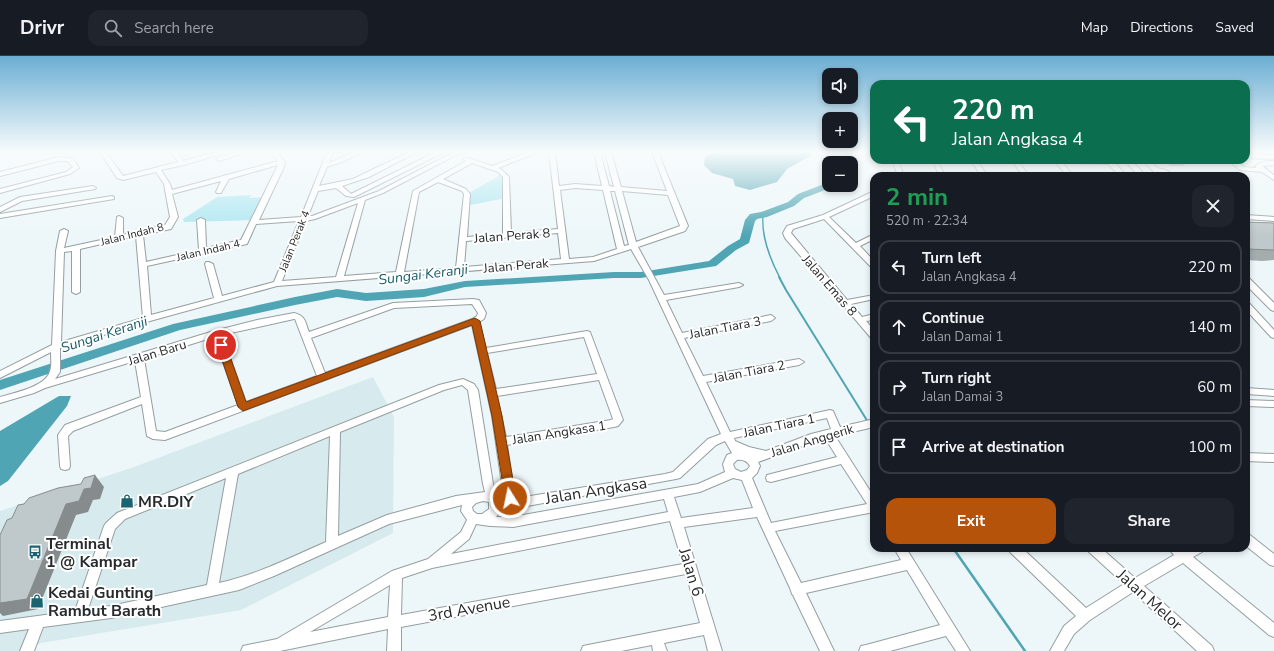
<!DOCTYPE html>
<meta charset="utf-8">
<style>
body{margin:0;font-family:"Nunito Sans",sans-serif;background:#20242c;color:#f1f3f6;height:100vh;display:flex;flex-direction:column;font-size:15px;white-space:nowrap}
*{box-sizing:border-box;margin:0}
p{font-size:13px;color:#9ea1a6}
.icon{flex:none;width:22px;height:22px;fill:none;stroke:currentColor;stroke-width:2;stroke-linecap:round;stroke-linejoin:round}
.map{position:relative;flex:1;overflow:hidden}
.drawer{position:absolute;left:870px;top:116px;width:380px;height:380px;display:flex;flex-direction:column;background:#171b24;border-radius:12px;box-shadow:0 2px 6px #0003}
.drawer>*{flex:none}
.top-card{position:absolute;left:870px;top:24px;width:380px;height:84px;border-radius:12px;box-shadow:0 2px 6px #0003;background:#0b6e4f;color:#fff;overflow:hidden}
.tools{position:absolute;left:822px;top:12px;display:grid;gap:8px}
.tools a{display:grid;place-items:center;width:36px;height:36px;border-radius:8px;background:#171b24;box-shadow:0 2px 6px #0003;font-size:20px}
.pin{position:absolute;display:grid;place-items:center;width:34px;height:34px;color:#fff;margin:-17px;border:2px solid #fff;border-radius:50%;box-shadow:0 1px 4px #0007}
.me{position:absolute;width:44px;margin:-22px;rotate:350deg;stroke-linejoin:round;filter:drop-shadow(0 0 3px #0008)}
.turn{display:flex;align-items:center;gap:14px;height:84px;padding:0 16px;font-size:18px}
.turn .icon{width:52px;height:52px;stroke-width:2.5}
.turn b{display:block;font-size:28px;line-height:34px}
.round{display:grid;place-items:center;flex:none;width:42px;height:42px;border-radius:12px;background:#20242c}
.overview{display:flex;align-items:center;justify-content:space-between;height:68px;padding:0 16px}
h1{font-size:24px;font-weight:700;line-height:30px;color:#1e9e55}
.button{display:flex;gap:8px;margin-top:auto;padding:8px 16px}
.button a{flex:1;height:46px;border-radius:12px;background:#b45309;color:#fff;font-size:16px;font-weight:700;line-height:46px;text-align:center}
.button a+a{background:#20242c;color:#f1f3f6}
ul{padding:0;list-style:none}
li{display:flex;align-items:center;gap:12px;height:54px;margin:0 8px 6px;padding:0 8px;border:2px solid #363941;border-radius:12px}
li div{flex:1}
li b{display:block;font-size:15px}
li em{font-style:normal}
header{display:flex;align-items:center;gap:24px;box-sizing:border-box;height:56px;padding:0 20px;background:#171b24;border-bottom:1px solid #363941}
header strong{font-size:19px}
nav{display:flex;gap:22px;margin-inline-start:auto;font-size:14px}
.search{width:280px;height:36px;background:#20242c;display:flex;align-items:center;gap:10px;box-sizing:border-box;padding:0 14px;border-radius:12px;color:#9ea1a6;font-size:15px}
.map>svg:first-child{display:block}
</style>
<header>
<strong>Drivr</strong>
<div class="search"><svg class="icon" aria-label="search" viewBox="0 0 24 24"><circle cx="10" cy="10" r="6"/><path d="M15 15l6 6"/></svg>Search here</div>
<nav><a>Map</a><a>Directions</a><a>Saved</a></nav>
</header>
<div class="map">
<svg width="1274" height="595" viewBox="0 0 1274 595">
<rect width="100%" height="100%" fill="#edf7f9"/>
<path fill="#d7eaed" d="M373 321 394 361 393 477 241 554 41 587 22 595H0V455L134 411Z"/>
<path fill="#aee7f1" d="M504 117 506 142 465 150 467 138Z
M251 139 249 142 267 141 256 164 184 166 183 163 217 141Z"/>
<path fill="#4fa5b3" d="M717 96H811L810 100 787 113 777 126 750 134 735 130 733 123 712 117 704 109 705 100Z
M59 340H71L67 350 8 425 0 430V375Z"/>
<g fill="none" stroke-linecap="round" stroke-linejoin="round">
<path stroke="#4fa5b3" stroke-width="1.5" d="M763 159C761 181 770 203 780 222"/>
<path stroke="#4fa5b3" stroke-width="2" d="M779 221 786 234 868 366
M870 369 874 375"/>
<path stroke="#4fa5b3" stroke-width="2.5" d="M953 492 1025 595"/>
<path fill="#4fa5b3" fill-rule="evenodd" d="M845 96H853L851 109V107H844Z
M829 126V129H835L833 131 804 142 794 150 767 161 757 163 755 165 749 187 736 194 716 210 641 222H614L465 231 424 241 366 245 337 241 295 249 180 274 0 334V324L173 268 295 241 337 233 366 237 424 233 465 225 614 216H641L709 205 728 190 740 183 745 164 750 158 761 156 788 146 798 138Z"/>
<g stroke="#959ea0" stroke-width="2">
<path id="minor" d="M100 96H106L123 120 178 106 171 96H177L183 105 216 96H228L184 109 161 114 170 128 172 134 278 105 269 96H276L285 106 284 111 259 164 301 161 327 96H333L329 107 354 96H363L342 106 327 111 319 130 353 123 409 96H417L369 121 342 130 351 138 436 96H444L354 141 346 140 336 132 318 135 308 160H312L379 135 452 97 467 96 456 99 383 137 365 144 344 220 396 216 413 135 466 105 463 103 464 102H468L492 110 529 96H539L498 112 502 114 509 121 511 177 558 173 549 96H555L559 130 575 128 602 130 594 96H600L609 130 614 131 605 96H611L621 131 667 135 652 96H658L688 170 685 175 638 191 664 239 739 227 743 229 739 231 666 244 682 277 771 259 775 262 771 265 684 282 703 320 799 303 804 306 799 309 706 326 730 376 830 354 833 355 840 371 874 363V371L835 380 874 441V456L775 475 801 527 901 504 894 492H906L970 595H956L946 580 890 595H859L861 590 866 589 940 569 907 514 806 537 834 595H820L793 539 792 538 790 532 757 461 684 471 722 595H708L704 579 664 587 667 595H653L652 589 621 595H581L583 590 588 589 700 567 686 518 401 571V595H387L388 573 280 595H241L243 590 277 583 392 515 428 503 461 476 467 464 461 455 462 449 389 468 274 520 239 534 111 562 43 571 34 595H20L29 573 0 577V565L75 555 104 470 106 467 117 457 439 329 463 323 474 328 478 334 493 428C500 447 504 453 523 459L698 428 725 416 723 408 727 399 732 397 725 385 716 389 680 422 676 423 516 452 512 450 504 442 492 360 472 269 165 384 153 383 147 380 142 348 73 375 68 380 70 410 69 413 65 414 61 413 60 410 58 379 65 369 141 341 135 305 45 332 34 337 0 347V341C13 337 46 331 50 315 52 310 51 302 51 296L0 322V315L52 289 56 195 60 175 64 173 68 175 64 192 115 181 117 161 119 160 123 162V179L165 169 170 161 164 128 156 116 123 124 117 122ZM472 107 498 116 503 121V178L467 181 470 138 466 133 443 123ZM278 109 241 184 206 192 205 164 201 162 197 164 199 194 146 206 143 179 171 173 178 161 172 138 221 125 216 136 217 137H221L229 123ZM438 126 462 135 464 138 456 212 404 216 419 136ZM575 132 603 134 617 193 593 201 569 203 560 134ZM610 135H615L629 189 624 190ZM622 135 668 139 680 170 636 186ZM358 147 336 221 282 225 306 165 315 163ZM299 165 274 226 222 240 213 208 209 206H206L205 208 214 242 151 259 147 210 247 188 256 168ZM558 177 561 203 464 211 466 185ZM136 180 143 262 61 286 64 196 72 195V236L76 238 80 236V193ZM631 193 649 224 721 378 708 383 673 416 665 418 518 442 515 440 507 389 614 371 618 370 623 364 590 276 587 275 486 292 479 266 484 263 486 257 479 244 473 243 393 247 309 276C305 266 306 260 294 257L257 264 214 275 55 323 60 316V292L150 265 277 230 594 205ZM472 248 478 257 477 260 472 263 325 317 311 282 394 252ZM294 263H295L317 320 246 346 222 279ZM214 281 238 349 165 376 156 375 144 303ZM584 281 597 318 496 333 487 297ZM599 324 613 363 611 364 506 381 497 340ZM462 329 468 334 483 428 485 436 456 440 387 459 338 480 340 376 444 334ZM827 362 831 373 811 378 766 395 749 391 735 385 734 382ZM330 380 326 486C291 501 257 519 219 527L238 418ZM825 382 837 401 767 419 766 422 767 425 771 426 841 408 867 448 771 467 752 422 757 417 760 410 758 406ZM737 404C743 403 747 405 750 410L747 414 741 416 735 413 733 408ZM226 422 207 529 111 550 88 553 115 473 125 463ZM733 422 742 424 753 452 681 462 674 441 700 436ZM664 443 668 456 451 498 469 483 476 468 490 470 513 471ZM483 445 489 446V453L482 458H477L473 455 472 451 476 447ZM499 457 504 461H496ZM670 465 683 508 401 559 402 522 432 512ZM390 529 388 561 310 576Z
M236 96H247L219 105 216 103Z
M1246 98 1274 99V103L1246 102Z
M59 101 73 103 79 112 70 118 0 137V133L66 116 73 111 67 105H59L0 120V116Z
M892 104H898L904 120H898Z
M933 104H937L945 120H939Z
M971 104H977L987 120H981Z
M1054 104H1112L1127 120H1120L1108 108 1063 107 1073 120H1067Z
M1124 104H1131L1146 120H1139Z
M1142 104H1149L1157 112 1166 114 1175 120H1168L1162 117 1165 120H1158Z
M1228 104H1235L1244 111 1256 112 1255 110C1261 105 1267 105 1274 105V109L1262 110 1274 119V124L1262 116 1240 114Z
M1014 105H1018L1029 120H1023L1013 106Z
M93 130 96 132 95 133 22 145 0 156V151L20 141Z
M874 135V140L829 161 856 187 874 178V183L860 190 874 205V211H871L824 163 793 173 791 177 847 244 874 239V243L851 248 862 261 874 258V264L866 265 874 274V283L871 282 843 249H841L840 246 785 182 783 177 787 170 823 159Z
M112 140 114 141V143L0 162V158Z
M1246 159 1274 161V165L1246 163Z
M1246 222H1249L1274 247V255L1271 254 1246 229Z
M1246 246 1249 247 1274 274V282L1271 281 1246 254Z
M1246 332 1274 334V340L1246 338Z
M1246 344 1274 345V351L1246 350Z
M1246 397 1274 398V406L1246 405Z
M1246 478 1250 479 1274 498V510L1270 509 1246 490Z
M1008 492H1022L1086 552 1124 528 1089 496 1087 492H1101L1135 522 1174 499 1168 492H1183L1185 494 1187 492H1204L1202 496 1193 501 1274 567V581L1269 579 1183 507 1144 530 1212 590 1214 595H1197L1133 536 1090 564 1074 578 1064 595H1050L1064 570 1076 560 1010 496Z"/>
</g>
<use href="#minor" fill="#fff" fill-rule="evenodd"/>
</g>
<path fill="#a4acae" d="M1164 104H1187L1184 110H1170Z
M1246 166 1274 167V204L1262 205 1246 204Z"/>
<path fill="#868c8d" d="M95 419 104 431 100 443 93 444 88 456 76 459 38 553 3 560 0 557V547L66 448 84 433Z"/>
<path fill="#bfc8ca" stroke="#868c8d" d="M1246 166 1274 167V194L1246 193Z
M95 419 91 432 84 433 79 445 66 448 27 543 0 547V479L7 464 12 462 18 449 24 448 29 442 58 432 81 428 84 422Z"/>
<linearGradient id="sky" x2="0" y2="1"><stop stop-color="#6baed3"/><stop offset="0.53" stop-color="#f7fbfc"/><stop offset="1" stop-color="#f7fbfc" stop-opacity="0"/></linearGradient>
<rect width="1274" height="180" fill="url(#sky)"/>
<path fill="#b45309" stroke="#753606" d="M475 262 480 265 502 360 516 442 514 445 510 446 506 445 505 442 492 360 472 269 243 355 238 351 217 289 221 286 226 289 246 346Z"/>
<defs>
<g id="shop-bare" transform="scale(1.08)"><path d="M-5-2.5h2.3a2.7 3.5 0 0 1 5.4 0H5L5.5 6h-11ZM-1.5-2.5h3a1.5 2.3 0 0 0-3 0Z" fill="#196470" stroke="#fff" stroke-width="2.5" paint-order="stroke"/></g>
<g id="bus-bare" transform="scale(1.08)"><path d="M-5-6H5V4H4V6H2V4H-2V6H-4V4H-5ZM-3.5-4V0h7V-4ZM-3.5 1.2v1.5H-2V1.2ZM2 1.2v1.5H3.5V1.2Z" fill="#196470" stroke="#fff" stroke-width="2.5" paint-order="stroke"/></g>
</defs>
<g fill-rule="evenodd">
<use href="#shop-bare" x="127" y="445"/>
<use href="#bus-bare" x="35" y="496"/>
<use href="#shop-bare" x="37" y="545"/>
</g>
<g text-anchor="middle" stroke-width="4" stroke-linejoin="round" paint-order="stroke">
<g font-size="11" fill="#262a2b" stroke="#fff">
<text transform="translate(132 178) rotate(-14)" y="4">Jalan Indah 8</text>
<text transform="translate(294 185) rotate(-68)" y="4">Jalan Perak 4</text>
<text transform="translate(208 194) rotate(-13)" y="4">Jalan Indah 4</text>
</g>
<g font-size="13" fill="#262a2b" stroke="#fff">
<text transform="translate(512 179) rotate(-4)" y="5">Jalan Perak 8</text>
<text transform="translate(516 209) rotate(-5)" y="5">Jalan Perak</text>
<text transform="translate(830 229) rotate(49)" y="5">Jalan Emas 8</text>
<text transform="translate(725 271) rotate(-11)" y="5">Jalan Tiara 3</text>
<text transform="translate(157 296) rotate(-17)" y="5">Jalan Baru</text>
<text transform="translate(749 315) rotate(-11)" y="5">Jalan Tiara 2</text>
<text transform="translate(779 369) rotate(-12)" y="5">Jalan Tiara 1</text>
<text transform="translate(559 376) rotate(-9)" y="5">Jalan Angkasa 1</text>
<text transform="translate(812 384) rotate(-17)" y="5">Jalan Anggerik</text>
</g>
<g font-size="14" font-style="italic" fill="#135b66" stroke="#fff">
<text transform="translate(423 218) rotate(-7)" y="5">Sungai Keranji</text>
<text transform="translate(104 278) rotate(-18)" y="5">Sungai Keranji</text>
</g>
<g font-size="16" fill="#262a2b" stroke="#fff">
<text transform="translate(596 434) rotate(-9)" y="6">Jalan Angkasa</text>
<text transform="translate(692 516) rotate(73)" y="6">Jalan 6</text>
<text transform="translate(1150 543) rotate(42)" y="6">Jalan Melor</text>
<text transform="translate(469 552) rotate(-10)" y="6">3rd Avenue</text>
</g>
<g font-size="16" font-weight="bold" fill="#262a2b" stroke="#fff" text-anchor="start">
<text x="138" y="451">MR.DIY</text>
<text x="46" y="493">Terminal<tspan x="46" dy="18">1 @ Kampar</tspan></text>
<text x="48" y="542">Kedai Gunting<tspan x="48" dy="18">Rambut Barath</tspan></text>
</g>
</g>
</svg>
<div class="tools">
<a><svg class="icon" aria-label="sound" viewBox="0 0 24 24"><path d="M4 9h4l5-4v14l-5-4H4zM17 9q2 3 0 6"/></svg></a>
<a>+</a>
<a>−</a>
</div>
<div class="pin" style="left:221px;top:289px;background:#d93025"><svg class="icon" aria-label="arrive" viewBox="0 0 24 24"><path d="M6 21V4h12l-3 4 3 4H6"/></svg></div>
<svg class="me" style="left:510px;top:442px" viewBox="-20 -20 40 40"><circle r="17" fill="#b45309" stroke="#fff" stroke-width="3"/><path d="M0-11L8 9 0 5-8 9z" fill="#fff"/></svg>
<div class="top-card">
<div class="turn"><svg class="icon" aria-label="left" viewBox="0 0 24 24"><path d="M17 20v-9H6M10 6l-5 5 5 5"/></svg><div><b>220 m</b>Jalan Angkasa 4</div></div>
</div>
<section class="drawer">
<div class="overview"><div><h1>2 min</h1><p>520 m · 22:34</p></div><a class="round"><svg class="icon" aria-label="close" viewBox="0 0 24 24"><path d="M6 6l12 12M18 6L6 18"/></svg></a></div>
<ul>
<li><svg class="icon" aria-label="left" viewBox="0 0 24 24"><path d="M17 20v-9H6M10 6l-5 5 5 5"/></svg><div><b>Turn left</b><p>Jalan Angkasa 4</p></div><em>220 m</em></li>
<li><svg class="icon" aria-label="ahead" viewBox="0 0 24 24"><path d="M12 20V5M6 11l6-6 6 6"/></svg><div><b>Continue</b><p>Jalan Damai 1</p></div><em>140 m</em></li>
<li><svg class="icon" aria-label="right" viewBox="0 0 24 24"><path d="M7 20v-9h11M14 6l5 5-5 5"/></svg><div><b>Turn right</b><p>Jalan Damai 3</p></div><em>60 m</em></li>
<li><svg class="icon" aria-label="arrive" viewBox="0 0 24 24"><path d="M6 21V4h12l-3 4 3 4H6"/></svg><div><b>Arrive at destination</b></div><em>100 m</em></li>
</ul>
<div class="button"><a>Exit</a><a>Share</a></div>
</section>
</div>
